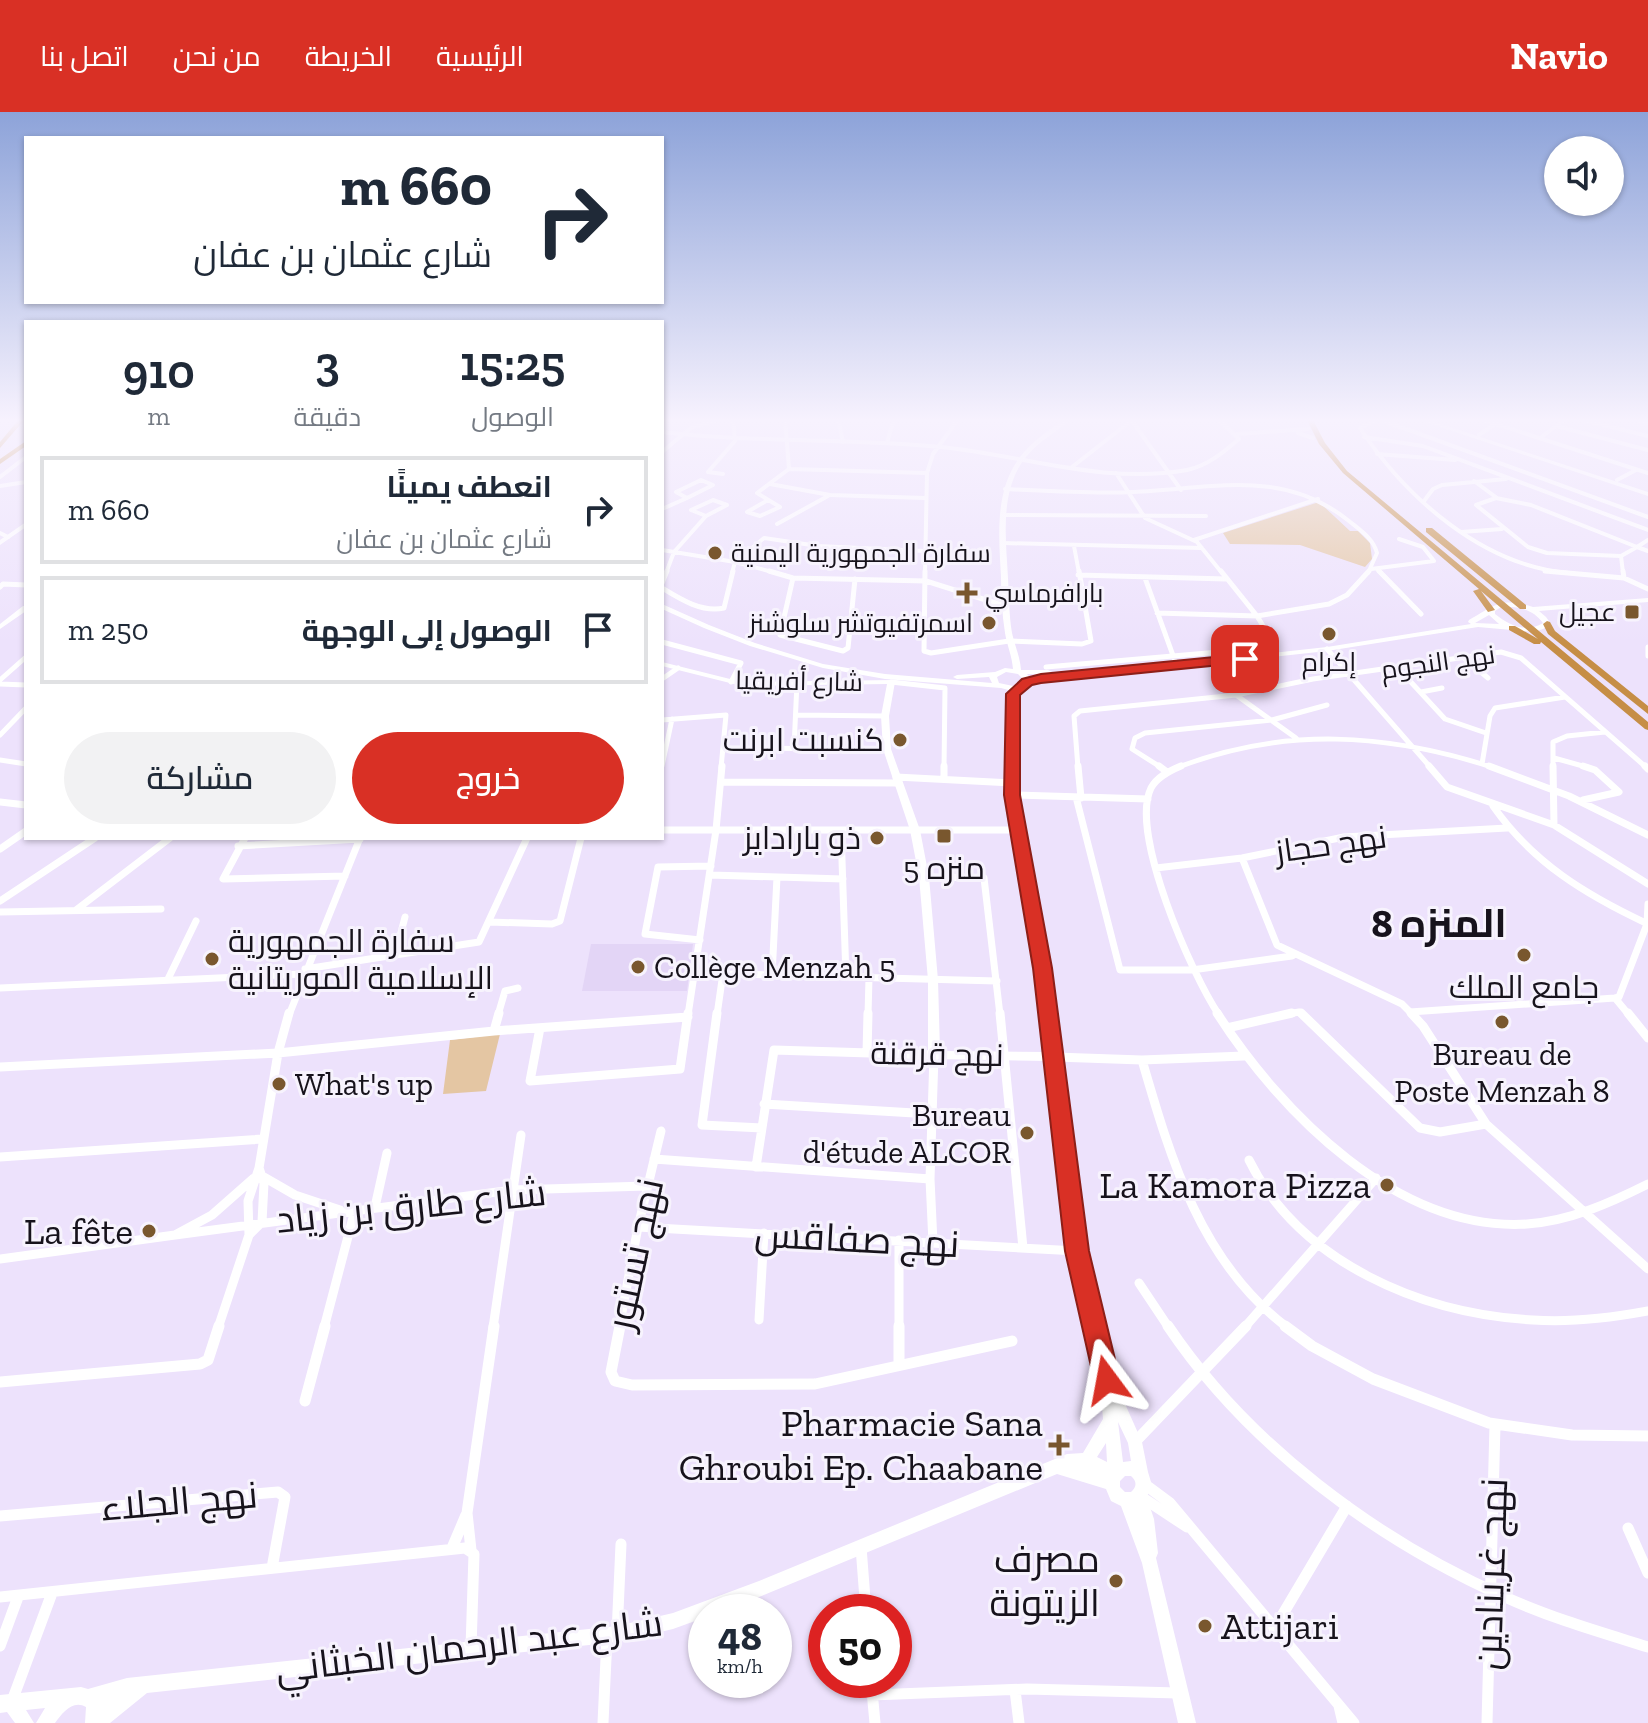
<!DOCTYPE html>
<html lang="ar">
<meta charset="utf-8">
<style>
body{margin:0;font-family:"Zilla Slab",Cairo,serif;background:#f2f2f3;color:#1f2937;direction:rtl;height:100vh;display:flex;flex-direction:column;font-size:30px;white-space:nowrap}
*{box-sizing:border-box;margin:0}
p{font-size:26px;color:#747a83}
.icon{flex:none;width:44px;height:44px;fill:none;stroke:currentColor;stroke-width:2;stroke-linecap:round;stroke-linejoin:round}
.map{position:relative;flex:1;overflow:hidden;direction:ltr}
.panel{position:absolute;left:24px;top:208px;width:640px;height:520px;display:flex;flex-direction:column;background:#fff;border-radius:0px;box-shadow:0 2px 6px #0004;direction:rtl}
.panel>*{flex:none}
.top-card{position:absolute;left:24px;top:24px;width:640px;height:168px;border-radius:0px;box-shadow:0 2px 6px #0004;direction:rtl;background:#fff;color:#1f2937;overflow:hidden}
.tools{position:absolute;left:1544px;top:24px;display:grid;gap:16px}
.tools a{display:grid;place-items:center;width:80px;height:80px;border-radius:50%;background:#fff;box-shadow:0 2px 6px #0004;font-size:40px}
.speed{position:absolute;left:688px;top:1482px;display:flex;gap:16px;font-size:40px;font-weight:700;text-align:center}
.speed>*{display:grid;place-content:center;width:104px;height:104px;border-radius:50%;background:#fff;box-shadow:0 2px 6px #0004;line-height:1}
.speed small{font-size:20px;font-weight:400}
.speed .limit{border:12px solid #d22;background:#fff;color:#111}
.pin{position:absolute;display:grid;place-items:center;width:68px;height:68px;color:#fff;margin:-34px;border-radius:16px;box-shadow:0 4px 12px #0006}
.me{position:absolute;width:88px;margin:-44px;rotate:347deg;stroke-linejoin:round;filter:drop-shadow(0 0 6px #0008)}
.turn{display:flex;align-items:center;gap:28px;height:168px;padding:0 40px;font-size:36px}
.turn .icon{width:104px;height:104px;stroke-width:2.5}
.turn b{display:block;font-size:56px;line-height:68px}
.eta{display:flex;justify-content:space-evenly;align-items:center;height:136px;text-align:center}
.eta b{font-size:48px;font-weight:600;line-height:56px}
.button{display:flex;gap:16px;margin-top:auto;padding:16px 40px}
.button a{flex:1;height:92px;border-radius:48px;background:#d93025;color:#fff;font-size:32px;font-weight:600;line-height:92px;text-align:center}
.button a+a{background:#f2f2f3;color:#1f2937}
ul{padding:0;list-style:none}
li{display:flex;align-items:center;gap:24px;height:108px;margin:0 16px 12px;padding:0 24px;border:4px solid #e0e1e3;border-radius:0px}
li div{flex:1}
li b{display:block;font-size:30px}
li em{font-style:normal}
header{display:flex;align-items:center;gap:48px;box-sizing:border-box;height:112px;padding:0 40px;background:#d93025;color:#fff}
header strong{font-size:38px}
nav{display:flex;gap:44px;margin-inline-start:auto;font-size:28px}
.map>svg:first-child{display:block}
</style>
<header>
<strong>Navio</strong>
<nav><a>الرئيسية</a><a>الخريطة</a><a>من نحن</a><a>اتصل بنا</a></nav>
</header>
<div class="map">
<svg width="1648" height="1611" viewBox="0 0 1648 1611">
<rect width="100%" height="100%" fill="#ede2fc"/>
<path fill="#e3d5f6" d="M591 832H693L687 879H582Z"/>
<path fill="#e4c6a3" d="M1319 390 1350 419H1358L1370 431 1372 447 1365 455 1300 433 1230 432 1223 421Z
M500 922 486 979 443 982 450 928Z"/>
<g fill="none" stroke-linecap="round" stroke-linejoin="round">
<path stroke="#fff" stroke-width="4" d="M838 306 843 330
M1130 306 1181 378
M1376 306 1648 405
M1477 306 1648 361
M1575 306 1648 324
M1626 306 1648 311
M1378 307 1360 316C1406 386 1483 454 1569 461
M1556 314 1648 338
M662 320C755 331 848 326 941 335 1022 343 1105 373 1187 358 1207 354 1224 340 1239 327L1217 306
M1298 321 1313 326
M1237 322 1308 317
M1479 323 1504 306
M1364 325 1423 334 1648 418
M1540 326 1567 306
M887 331 894 306
M662 340 692 315 725 306
M1377 342 1455 348
M1072 355 1132 308
M789 357 927 361
M708 360 735 329 733 306
M708 360 723 362
M1116 361 1145 406 1197 430 1222 461
M0 365 26 345
M701 368 713 373 687 386 676 380Z
M1617 368 1636 358
M1474 369 1497 386
M770 372 830 383 925 386
M0 374 26 370
M1005 377C1048 379 1090 382 1133 380 1212 377 1282 355 1349 409 1360 418 1373 426 1377 441L1368 461
M1496 386 1531 393 1637 435 1621 444 1547 441 1528 435 1476 393Z
M713 388 727 393 706 404 691 398Z
M768 388 747 400 760 404 780 395 757 381 789 357 785 306
M1424 389 1433 377 1442 373 1506 367
M662 397 687 386
M1003 403 1206 404
M777 412 828 384
M1461 420 1502 417
M0 421 8 425
M1194 428 1318 387
M1003 431 1202 436
M1074 434 1079 461
M1637 435 1648 439
M1637 435 1648 428
M662 438 735 450 776 461
M1621 444 1623 461
M1371 457 1434 449 1423 435 1399 427
M1377 457 1381 461
M666 461 674 440 706 404
M732 461 735 450 764 426 818 434 924 439
M925 461 927 361 933 342 959 306"/>
<path stroke="#fff" stroke-width="5" d="M769 459 793 466 926 469 1005 494
M925 459 924 539 931 541 1009 529 1082 532 1091 529 1079 459
M1379 459 1421 502
M1545 459 1624 466 1648 477
M1623 459 1624 466
M1078 463 1226 467
M793 466 780 523 843 539 848 536 855 467
M1145 466 1175 549
M662 471 667 459
M0 475 3 472 26 473
M662 476C680 487 702 501 724 496L733 459
M1157 501 1257 504 1329 492 1347 483 1369 459
M662 530 741 551 731 570
M1648 535V544
M1327 537 1431 656
M1463 545 1488 566
M1210 551 1236 583 1296 626
M1046 555 1265 536 1274 532 1257 504 1221 459
M1397 555 1445 607 1486 621
M662 567 678 556
M0 568 26 545
M891 570 945 576 944 656
M0 572 26 573
M1421 580 1442 576
M796 603 885 604
M662 608 726 603 721 656
M0 623 26 596
M724 636 887 637
M794 636 797 570
M1554 646 1590 656
M0 648 26 652
M1482 652 1490 604 1495 596 1565 585
M662 654 672 607
M1078 656 1074 604 1080 599 1236 583 1313 567 1501 540 1521 546 1647 656
M1162 656 1132 637 1135 626 1145 621 1272 608 1327 593
M1176 656C1284 614 1387 621 1495 656
M1553 656V630L1567 624 1605 620"/>
<path stroke="#fff" stroke-width="7" d="M1078 654 1081 686
M1159 654 1167 660
M1181 654C1169 659 1157 665 1151 676 1129 721 1192 863 1219 903
M1429 654 1447 675 1554 713 1648 772
M1489 654 1569 684 1648 723
M1553 654 1554 713
M1583 654 1595 658 1619 680 1583 688
M1645 654 1648 657
M896 665 1012 671
M944 665V654
M721 670 899 671
M1012 683 1148 687
M1076 685 1120 858H1192L1292 844
M0 690 26 693
M1493 694C1533 751 1586 783 1648 812
M662 718H1018
M841 719 846 865
M245 726 223 767 345 764
M238 734 360 727
M0 737 26 719
M1242 746 1277 833 1402 892 1413 903
M1156 756 1242 746 1344 725 1507 716
M710 763 843 767
M924 765 984 766 1000 903
M0 789 95 726
M76 798 170 726
M0 800 161 797
M490 810 552 812 560 809 581 726
M700 828 645 822 658 755 711 754
M395 844 405 805
M305 857 479 830 527 726
M695 861 997 869
M772 863 777 765
M168 867 196 809
M0 876 302 862
M1615 886 1619 885 1647 812 1648 792
M1410 900 1615 886 1629 903
M289 903 360 726
M498 903 505 879 518 876
M688 903 716 718 722 654
M717 903 723 861
M868 903 869 866
M1283 903 1299 900 1303 903"/>
<path stroke="#fff" stroke-width="9" d="M717 901 702 1013 762 1016
M1000 901 1023 1136
M1217 901C1281 1001 1398 1120 1527 1112 1570 1109 1610 1091 1648 1072
M1301 901 1420 1016 1440 1020 1486 1012
M1411 901 1423 914 1486 1012 1648 1157
M1628 901 1648 926
M540 916 530 969 680 957 688 901
M1227 916 1292 901
M494 919 499 901
M867 941 868 901
M1055 945 1142 948 1244 944
M1142 948C1171 1048 1201 1151 1288 1216
M0 955 278 941 494 919 688 905
M764 992 931 1002
M0 1045 262 1027
M654 1047 930 1067
M1249 1048C1300 1151 1422 1202 1533 1208 1572 1211 1610 1206 1648 1199
M756 1055 774 938 934 943 930 1067 933 1131
M375 1095 387 1041
M638 1115 1077 1139
M175 1123 512 1078 647 1074
M249 1123 248 1089 259 1056 278 941 289 901
M899 1128V1216
M0 1147 175 1123 212 1103 254 1066 262 1064 295 1083 340 1098
M1139 1171 1169 1216
M759 1208 764 1121
M218 1216 249 1123 262 1110 264 1071 259 1056
M324 1216 355 1098
M493 1216 521 1023
M619 1216 638 1115 661 1019
M1244 1216 1376 1066"/>
<path stroke="#fff" stroke-width="11" d="M620 1214 611 1260 615 1269 632 1273 815 1272 1012 1229
M899 1214V1252
M1168 1214C1248 1333 1375 1427 1505 1485 1551 1506 1600 1520 1648 1535
M1285 1214 1312 1234 1373 1267 1489 1311 1572 1323 1648 1324
M0 1270 200 1252 208 1248 219 1214
M305 1289 325 1214
M1135 1330 1246 1214
M1143 1371 1170 1391 1354 1611
M1140 1384 1187 1415
M0 1404 278 1380 285 1385 272 1456
M1628 1416 1648 1461
M861 1435 866 1500
M452 1436 466 1403
M471 1438 467 1401 494 1214
M0 1485 465 1436 474 1442 471 1536
M1274 1517 1347 1394
M617 1522 621 1432
M0 1534 18 1485
M871 1568 875 1611
M1015 1578 1019 1611
M872 1583 1027 1577 1178 1581
M12 1589 52 1481
M1339 1594 1343 1611
M603 1611 607 1525
M1487 1611 1495 1313"/>
<path fill="#fff" fill-rule="evenodd" d="M1067 306H1074C1057 319 1039 329 1026 345 999 378 1006 427 1008 466 1009 484 1009 503 1012 521 1015 534 1020 545 1021 558H1048L1052 560 1048 562H1027L1031 567 1327 535 1471 512 1468 510 1469 508C1496 493 1500 485 1533 495L1648 486V490L1539 499 1546 505 1551 512 1543 517 1534 520 1478 515 1327 539 1030 572 1017 583 1016 683 1047 856 1058 942 1061 945 1059 948 1084 1139 1115 1275 1118 1276 1142 1330 1148 1360 1151 1370 1147 1386 1154 1407 1158 1441 1156 1446 1196 1611H1178L1142 1451 1121 1394 1111 1389 1106 1377 1057 1362 759 1485 719 1500H706V1505L673 1517 617 1530 147 1581 110 1611H85L86 1595C73 1587 62 1601 55 1611H36L45 1596 26 1598 34 1611H15L7 1600 0 1601V1583L81 1575 88 1577 127 1566 617 1514 673 1501 759 1469 1067 1342 1083 1341 1103 1307 1100 1268 1070 1139 1048 949 934 947 930 946 928 943V868L919 765 910 718 883 637 881 604 887 572 742 574 662 554V550L742 570 894 568 895 570 889 604 891 637 920 718 929 765 938 868 940 939 1047 940 1037 856 1008 683 1009 582 1012 579 1001 576 885 567 823 556 750 534 704 516 662 497V492L709 513 755 531 823 552 885 562 992 571 989 565 957 567 953 565 957 563 995 560 1005 556 1013 557C1012 544 1007 533 1005 521 1002 502 1001 483 1001 465 999 425 994 379 1020 345 1032 329 1050 317 1067 306ZM1501 495C1518 494 1533 497 1543 511 1526 521 1510 514 1495 502V499ZM1489 503 1499 512 1475 511ZM1006 560 1018 562 1023 567 1022 571 1013 574 999 571 997 565ZM1118 1310 1128 1331 1131 1349 1123 1350ZM1106 1331 1107 1350 1097 1345ZM1125 1364H1131C1137 1369 1137 1375 1131 1380H1125L1120 1375V1369Z
M1413 306H1422L1648 380V384Z
M26 410V415L0 433V428Z
M23 494H26V499L0 517V512Z"/>
<path fill="#c68e46" fill-rule="evenodd" d="M20 306H26L0 336V330Z
M1306 306H1312L1325 331 1347 359 1648 610V618L1645 617 1541 530 1540 532H1534L1509 518V514H1515L1538 527 1481 479 1495 498 1488 500 1473 479 1479 477 1343 361 1319 332Z
M26 329V334L0 352V347Z
M1426 416H1432L1526 493V497H1520L1426 420Z
M1547 509 1550 510 1555 519 1648 594V602L1548 522 1543 512Z"/>
</g>
<linearGradient id="sky" x2="0" y2="1"><stop stop-color="#8da3d9"/><stop offset="0.58" stop-color="#f7f2fe"/><stop offset="1" stop-color="#f7f2fe" stop-opacity="0"/></linearGradient>
<rect width="1648" height="532" fill="url(#sky)"/>
<path fill="#d93025" stroke="#8d1f18" stroke-width="2" d="M1245 542 1250 544V550L1041 571 1032 573 1020 583V683L1052 856 1089 1139 1120 1268 1116 1277 1107 1281 1097 1277 1094 1268 1065 1139 1033 856 1004 683 1006 582 1022 567 1041 562Z"/>
<g fill="#79572e" stroke="#f7f3fd" stroke-width="3">
<circle cx="715" cy="441" r="8"/>
<path d="M963 469h8v8h8v8h-8v8h-8v-8h-8v-8h8z"/>
<rect x="1624" y="492" width="16" height="16" rx="4"/>
<circle cx="989" cy="511" r="8"/>
<circle cx="1329" cy="522" r="8"/>
<circle cx="900" cy="628" r="8"/>
<rect x="936" y="716" width="16" height="16" rx="4"/>
<circle cx="877" cy="726" r="8"/>
<circle cx="1524" cy="843" r="8"/>
<circle cx="212" cy="847" r="8"/>
<circle cx="638" cy="855" r="8"/>
<circle cx="1502" cy="910" r="8"/>
<circle cx="279" cy="972" r="8"/>
<circle cx="1027" cy="1021" r="8"/>
<circle cx="1387" cy="1073" r="8"/>
<circle cx="149" cy="1119" r="8"/>
<path d="M1055 1321h8v8h8v8h-8v8h-8v-8h-8v-8h8z"/>
<circle cx="1116" cy="1469" r="8"/>
<circle cx="1205" cy="1514" r="8"/>
</g>
<g text-anchor="middle" stroke-width="6" stroke-linejoin="round" paint-order="stroke">
<g font-size="26" fill="#17131c" stroke="#f7f3fd" text-anchor="start">
<text x="731" y="450">سفارة الجمهورية اليمنية</text>
<text x="985" y="490">بارافرماسي</text>
<text x="1616" y="509" text-anchor="end">عجيل</text>
<text x="973" y="520" text-anchor="end">اسمرتفيوتشر سلوشنز</text>
<text x="1329" y="559" text-anchor="middle">إكرام</text>
</g>
<g font-size="26" fill="#17131c" stroke="#f7f3fd">
<text transform="translate(1438 550) rotate(-8)" y="9">نهج النجوم</text>
<text transform="translate(799 569) rotate(1)" y="9">شارع أفريقيا</text>
</g>
<g font-size="32" fill="#17131c" stroke="#f7f3fd" text-anchor="end">
<text x="884" y="639">كنسبت ابرنت</text>
<text x="861" y="737">ذو بارادايز</text>
<text x="944" y="767" text-anchor="middle">منزه 5</text>
<text x="228" y="840" text-anchor="start">سفارة الجمهورية<tspan x="228" dy="37">الإسلامية الموريتانية</tspan></text>
<text x="654" y="866" text-anchor="start">Collège Menzah 5</text>
<text x="1524" y="886" text-anchor="middle">جامع الملك</text>
<text x="1502" y="953" text-anchor="middle">Bureau de<tspan x="1502" dy="37">Poste Menzah 8</tspan></text>
<text x="295" y="983" text-anchor="start">What's up</text>
<text x="1011" y="1014">Bureau<tspan x="1011" dy="37">d'étude ALCOR</tspan></text>
</g>
<g font-size="32" fill="#17131c" stroke="#f7f3fd">
<text transform="translate(1331 732) rotate(-8)" y="11">نهج حجاز</text>
<text transform="translate(937 942) rotate(1)" y="11">نهج قرقنة</text>
</g>
<g font-size="38" fill="#17131c" stroke="#f7f3fd" text-anchor="end">
<text x="1371" y="1086">La Kamora Pizza</text>
<text x="133" y="1132">La fête</text>
<text x="1043" y="1324">Pharmacie Sana<tspan x="1043" dy="44">Ghroubi Ep. Chaabane</tspan></text>
<text x="1100" y="1460">مصرف<tspan x="1100" dy="44">الزيتونة</tspan></text>
<text x="1221" y="1527" text-anchor="start">Attijari</text>
</g>
<g font-size="38" fill="#17131c" stroke="#f7f3fd">
<text transform="translate(411 1094) rotate(-6)" y="13">شارع طارق بن زياد</text>
<text transform="translate(857 1127) rotate(3)" y="13">نهج صفاقس</text>
<text transform="translate(635 1142) rotate(-78)" y="13">نهج تستور</text>
<text transform="translate(179 1389) rotate(-5)" y="13">نهج الجلاء</text>
<text transform="translate(1491 1462) rotate(-88)" y="13">نهج غرينادين</text>
<text transform="translate(469 1534) rotate(-7)" y="13">شارع عبد الرحمان الخبثاني</text>
</g>
<g font-size="40" font-weight="bold" fill="#17131c" stroke="#f7f3fd">
<text x="1439" y="825">المنزه 8</text>
</g>
</g>
</svg>
<div class="tools">
<a><svg class="icon" aria-label="sound" viewBox="0 0 24 24"><path d="M4 9h4l5-4v14l-5-4H4zM17 9q2 3 0 6"/></svg></a>
</div>
<div class="speed"><div>48<small>km/h</small></div><div class="limit">50</div></div>
<div class="pin" style="left:1245px;top:547px;background:#d93025"><svg class="icon" aria-label="arrive" viewBox="0 0 24 24"><path d="M6 21V4h12l-3 4 3 4H6"/></svg></div>
<svg class="me" style="left:1107px;top:1268px" viewBox="-20 -20 40 40"><path d="M0-17L14 15 0 8-14 15z" fill="#d93025" stroke="#fff" stroke-width="4"/></svg>
<div class="top-card">
<div class="turn"><svg class="icon" aria-label="right" viewBox="0 0 24 24"><path d="M7 20v-9h11M14 6l5 5-5 5"/></svg><div><b>660 m</b>شارع عثمان بن عفان</div></div>
</div>
<section class="panel">
<div class="eta">
<div><b>15:25</b><p>الوصول</p></div>
<div><b>3</b><p>دقيقة</p></div>
<div><b>910</b><p>m</p></div>
</div>
<ul>
<li><svg class="icon" aria-label="right" viewBox="0 0 24 24"><path d="M7 20v-9h11M14 6l5 5-5 5"/></svg><div><b>انعطف يمينًا</b><p>شارع عثمان بن عفان</p></div><em>660 m</em></li>
<li><svg class="icon" aria-label="arrive" viewBox="0 0 24 24"><path d="M6 21V4h12l-3 4 3 4H6"/></svg><div><b>الوصول إلى الوجهة</b></div><em>250 m</em></li>
</ul>
<div class="button"><a>خروج</a><a>مشاركة</a></div>
</section>
</div>
